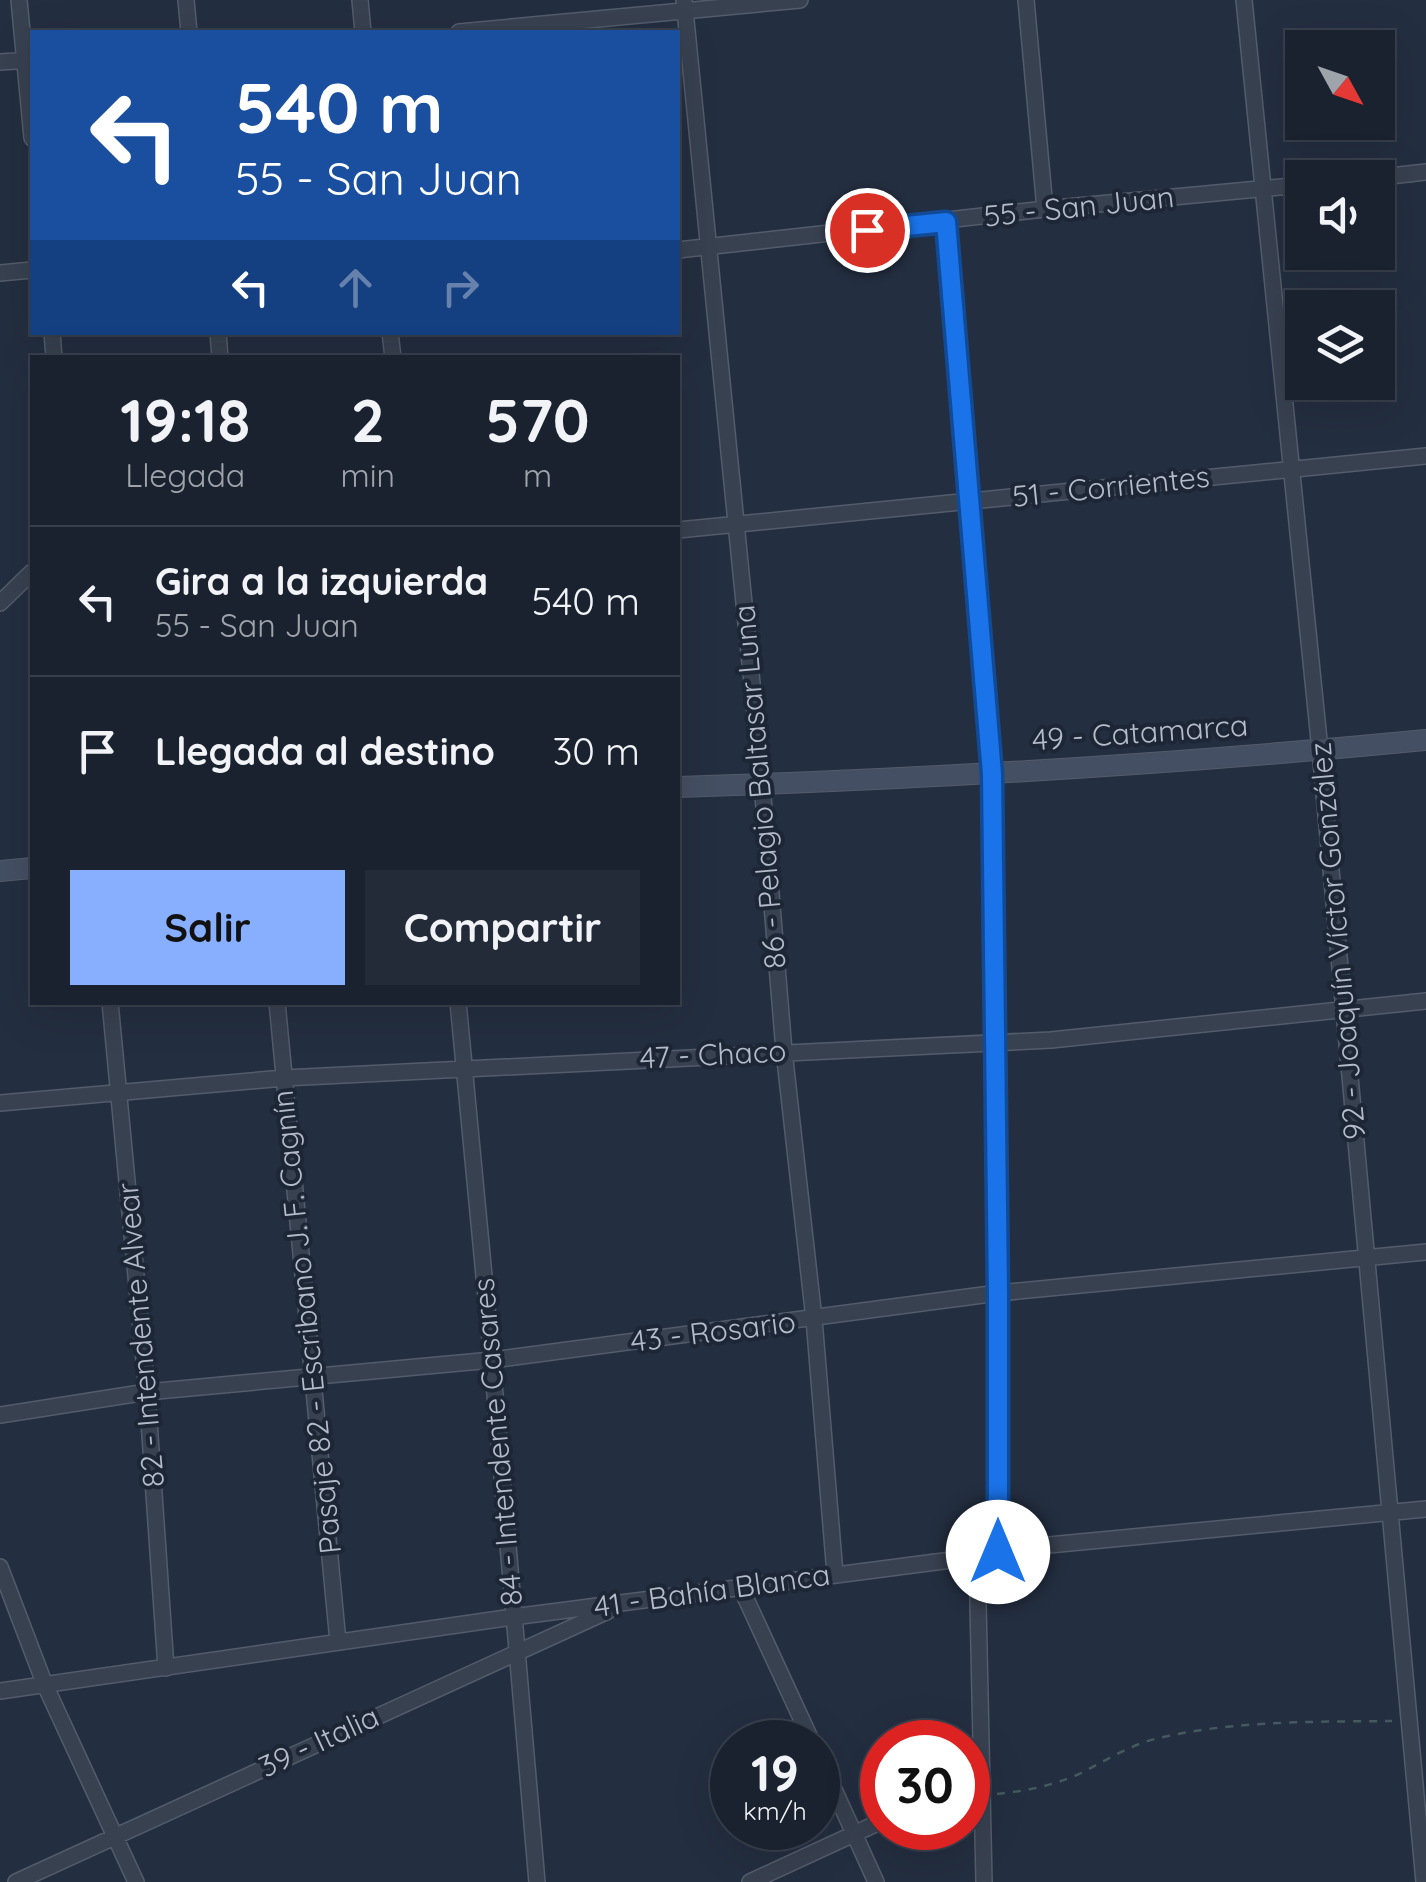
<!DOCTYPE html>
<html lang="es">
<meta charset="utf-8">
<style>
body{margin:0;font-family:Quicksand,sans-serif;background:#232a38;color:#f1f3f6;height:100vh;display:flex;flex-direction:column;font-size:38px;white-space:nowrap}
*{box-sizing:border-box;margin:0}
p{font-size:32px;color:#9fa4ab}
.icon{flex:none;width:55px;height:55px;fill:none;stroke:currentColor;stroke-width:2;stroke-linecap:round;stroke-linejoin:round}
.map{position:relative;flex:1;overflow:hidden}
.drawer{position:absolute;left:30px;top:355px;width:650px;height:650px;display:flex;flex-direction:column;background:#1a2230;border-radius:0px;box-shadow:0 10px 40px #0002,0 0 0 2px #383f4c}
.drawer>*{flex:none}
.banner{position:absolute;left:30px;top:30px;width:650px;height:305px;border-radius:0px;box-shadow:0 10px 40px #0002,0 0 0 2px #383f4c;background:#1a4fa0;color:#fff;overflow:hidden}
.needle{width:65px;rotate:130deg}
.controls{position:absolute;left:1285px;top:30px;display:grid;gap:20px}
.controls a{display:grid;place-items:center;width:110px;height:110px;border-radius:0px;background:#1a2230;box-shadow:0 10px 40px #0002,0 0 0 2px #383f4c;font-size:50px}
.speed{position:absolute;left:710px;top:1720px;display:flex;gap:20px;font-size:50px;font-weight:700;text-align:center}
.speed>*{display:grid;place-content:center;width:130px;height:130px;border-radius:50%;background:#1a2230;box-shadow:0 10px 40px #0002,0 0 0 2px #383f4c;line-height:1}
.speed small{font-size:25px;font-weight:400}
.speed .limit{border:15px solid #d22;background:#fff;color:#111}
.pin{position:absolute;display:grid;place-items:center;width:85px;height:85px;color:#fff;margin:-42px;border:5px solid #fff;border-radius:50%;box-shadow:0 2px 10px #0007}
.me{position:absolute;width:110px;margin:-55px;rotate:0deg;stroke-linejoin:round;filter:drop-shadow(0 0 8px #0008)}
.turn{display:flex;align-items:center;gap:35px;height:210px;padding:0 40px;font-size:45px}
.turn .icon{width:130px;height:130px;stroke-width:2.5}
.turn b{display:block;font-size:70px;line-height:85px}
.lanes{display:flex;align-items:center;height:95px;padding:0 40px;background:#0003;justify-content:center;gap:50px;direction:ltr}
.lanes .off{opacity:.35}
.eta{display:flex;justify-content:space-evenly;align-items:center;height:170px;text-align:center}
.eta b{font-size:60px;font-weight:700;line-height:70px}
.button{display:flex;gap:20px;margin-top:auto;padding:20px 40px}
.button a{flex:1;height:115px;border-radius:0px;background:#87affd;color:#111;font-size:40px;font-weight:700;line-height:115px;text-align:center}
.button a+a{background:#232a38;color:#f1f3f6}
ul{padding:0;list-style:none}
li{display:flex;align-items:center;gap:30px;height:150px;padding:0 40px;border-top:2px solid #383f4c}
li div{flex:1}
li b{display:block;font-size:38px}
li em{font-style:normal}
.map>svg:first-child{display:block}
</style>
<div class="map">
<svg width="1426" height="1882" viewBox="0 0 1426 1882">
<rect width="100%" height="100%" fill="#232e40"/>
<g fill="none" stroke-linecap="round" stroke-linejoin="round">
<g stroke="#535c6b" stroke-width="18">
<path id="street" d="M19 0 32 138
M186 0 189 32
M360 0 363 32
M684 0 762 784 784 1051 814 1319 835 1574
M1026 0 1045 209
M1244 0 1320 750 1424 1882
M459 32 800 0
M0 62 31 60
M1373 178 1426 172
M945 222 992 774 998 1293V1552
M678 250 1045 209 1302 185
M0 273 32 270
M52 332 54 358
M218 332 220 358
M390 332 393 358
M678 530 1426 456
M0 603 32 572
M110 1002 147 1392 166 1668
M277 1002 338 1642
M458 1002 492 1360 537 1882
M0 1103 284 1078 1051 1040 1426 1001
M0 1415 147 1392 492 1360 998 1293 1426 1252
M977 1556 984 1882
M0 1567 45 1685 136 1882
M741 1588 812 1742
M0 1691 513 1617 959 1559 1028 1547 1426 1509
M818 1754 876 1882
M16 1882 608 1611
M750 1882 882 1821"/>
</g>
<g stroke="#535c6b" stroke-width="22">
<path id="secondary" d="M678 787C928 779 1177 764 1426 740
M0 871 32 868"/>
</g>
<path stroke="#445a5e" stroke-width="2.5" stroke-dasharray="8 8" stroke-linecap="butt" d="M997 1794C1026 1791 1052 1786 1079 1774 1104 1762 1127 1746 1155 1739 1233 1720 1313 1722 1392 1721"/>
<use href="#street" stroke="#384150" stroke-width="15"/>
<use href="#secondary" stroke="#454f63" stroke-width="20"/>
</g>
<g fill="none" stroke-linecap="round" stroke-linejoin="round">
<g stroke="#114b97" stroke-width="25">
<path id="route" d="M867 230 946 222 992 774 998 1293V1552"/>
</g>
<use href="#route" stroke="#1a73e8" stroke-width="18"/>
</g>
<g text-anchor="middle" stroke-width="8" stroke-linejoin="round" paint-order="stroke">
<g font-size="30" fill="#b4bccb" stroke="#1d2635">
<text transform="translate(1079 207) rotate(-6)" y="10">55 - San Juan</text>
<text transform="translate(1111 487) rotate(-6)" y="10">51 - Corrientes</text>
<text transform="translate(1140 733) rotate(-4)" y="10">49 - Catamarca</text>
<text transform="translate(760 787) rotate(-95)" y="10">86 - Pelagio Baltasar Luna</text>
<text transform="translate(1338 941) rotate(-95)" y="10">92 - Joaquín Víctor González</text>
<text transform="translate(713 1055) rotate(-3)" y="10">47 - Chaco</text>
<text transform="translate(307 1322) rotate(-96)" y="10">Pasaje 82 - Escribano J. F. Cagnín</text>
<text transform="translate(713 1332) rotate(-7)" y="10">43 - Rosario</text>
<text transform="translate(141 1335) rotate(-95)" y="10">82 - Intendente Alvear</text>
<text transform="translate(498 1442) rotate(-95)" y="10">84 - Intendente Casares</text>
<text transform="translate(712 1591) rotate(-8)" y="10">41 - Bahía Blanca</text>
<text transform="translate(319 1742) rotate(-25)" y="10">39 - Italia</text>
</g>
</g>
</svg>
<div class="controls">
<a><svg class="needle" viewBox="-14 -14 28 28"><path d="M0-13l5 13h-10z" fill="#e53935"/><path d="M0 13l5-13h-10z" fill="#9fa4ab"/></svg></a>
<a><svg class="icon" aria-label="sound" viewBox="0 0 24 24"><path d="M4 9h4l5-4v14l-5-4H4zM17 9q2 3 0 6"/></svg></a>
<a><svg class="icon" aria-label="layers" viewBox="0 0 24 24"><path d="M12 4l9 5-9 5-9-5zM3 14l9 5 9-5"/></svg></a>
</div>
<div class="speed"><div>19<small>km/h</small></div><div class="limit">30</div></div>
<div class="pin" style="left:867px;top:230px;background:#d93025"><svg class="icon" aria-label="arrive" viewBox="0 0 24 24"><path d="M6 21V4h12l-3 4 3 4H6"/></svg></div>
<svg class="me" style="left:998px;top:1552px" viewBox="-20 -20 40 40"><circle r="19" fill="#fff"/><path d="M0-13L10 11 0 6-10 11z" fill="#1a73e8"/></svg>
<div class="banner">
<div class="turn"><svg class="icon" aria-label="left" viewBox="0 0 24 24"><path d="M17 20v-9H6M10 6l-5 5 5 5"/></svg><div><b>540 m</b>55 - San Juan</div></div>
<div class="lanes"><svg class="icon" aria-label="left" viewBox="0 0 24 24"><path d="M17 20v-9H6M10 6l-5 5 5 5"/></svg><svg class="icon off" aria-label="ahead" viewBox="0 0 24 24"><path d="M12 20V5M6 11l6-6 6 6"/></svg><svg class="icon off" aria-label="right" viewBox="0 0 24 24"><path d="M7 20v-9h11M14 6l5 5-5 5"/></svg></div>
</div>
<section class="drawer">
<div class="eta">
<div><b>19:18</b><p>Llegada</p></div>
<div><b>2</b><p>min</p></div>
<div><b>570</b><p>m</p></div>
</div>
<ul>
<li><svg class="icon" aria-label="left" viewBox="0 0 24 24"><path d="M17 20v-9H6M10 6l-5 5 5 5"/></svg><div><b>Gira a la izquierda</b><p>55 - San Juan</p></div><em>540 m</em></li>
<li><svg class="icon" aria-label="arrive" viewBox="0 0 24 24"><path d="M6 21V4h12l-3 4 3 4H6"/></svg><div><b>Llegada al destino</b></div><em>30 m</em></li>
</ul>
<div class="button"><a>Salir</a><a>Compartir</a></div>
</section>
</div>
